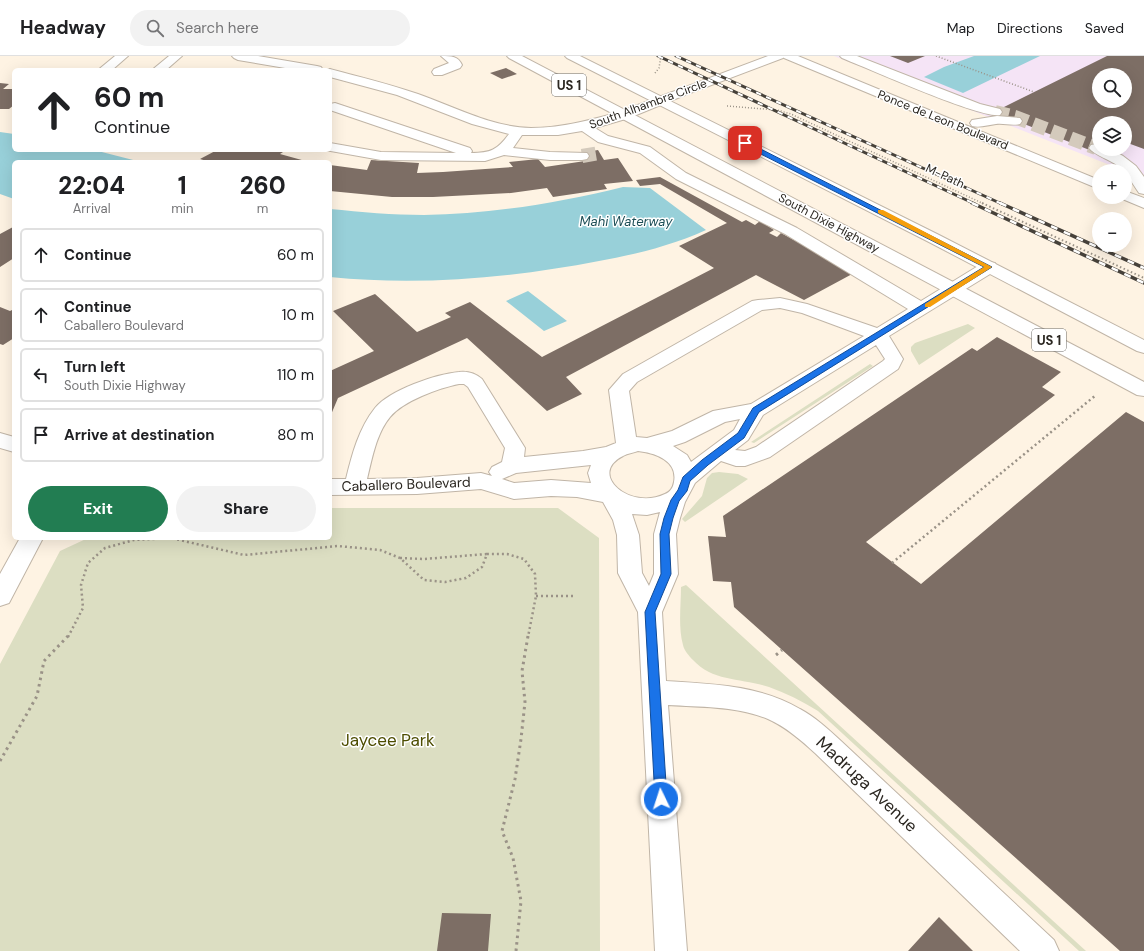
<!DOCTYPE html>
<meta charset="utf-8">
<style>
body{margin:0;font-family:"DM Sans",sans-serif;background:#f2f2f2;color:#202124;height:100vh;display:flex;flex-direction:column;font-size:15px;white-space:nowrap}
*{box-sizing:border-box;margin:0}
p{font-size:13px;color:#757577}
.icon{flex:none;width:22px;height:22px;fill:none;stroke:currentColor;stroke-width:2;stroke-linecap:round;stroke-linejoin:round}
.map{position:relative;flex:1;overflow:hidden}
.panel{position:absolute;left:12px;top:104px;width:320px;height:380px;display:flex;flex-direction:column;background:#fff;border-radius:6px;box-shadow:0 4px 16px #0002}
.panel>*{flex:none}
.guide{position:absolute;left:12px;top:12px;width:320px;height:84px;border-radius:6px;box-shadow:0 4px 16px #0002;background:#fff;color:#202124;overflow:hidden}
.controls{position:absolute;left:1092px;top:12px;display:grid;gap:8px}
.controls a{display:grid;place-items:center;width:40px;height:40px;border-radius:50%;background:#fff;box-shadow:0 4px 16px #0002;font-size:20px}
.pin{position:absolute;display:grid;place-items:center;width:34px;height:34px;color:#fff;margin:-17px;border-radius:8px;box-shadow:0 2px 6px #0006}
.me{position:absolute;width:44px;margin:-22px;rotate:356deg;stroke-linejoin:round;filter:drop-shadow(0 0 3px #0008)}
.turn{display:flex;align-items:center;gap:14px;height:84px;padding:0 16px;font-size:18px}
.turn .icon{width:52px;height:52px;stroke-width:2.5}
.turn b{display:block;font-size:28px;line-height:34px}
.eta{display:flex;justify-content:space-evenly;align-items:center;height:68px;text-align:center}
.eta b{font-size:24px;font-weight:800;line-height:28px}
.button{display:flex;gap:8px;margin-top:auto;padding:8px 16px}
.button a{flex:1;height:46px;border-radius:24px;background:#227d52;color:#fff;font-size:16px;font-weight:800;line-height:46px;text-align:center}
.button a+a{background:#f2f2f2;color:#202124}
ul{padding:0;list-style:none}
li{display:flex;align-items:center;gap:12px;height:54px;margin:0 8px 6px;padding:0 8px;border:2px solid #e0e0e0;border-radius:6px}
li div{flex:1}
li b{display:block;font-size:15px}
li em{font-style:normal}
header{display:flex;align-items:center;gap:24px;box-sizing:border-box;height:56px;padding:0 20px;background:#fff;border-bottom:1px solid #e0e0e0}
header strong{font-size:19px}
nav{display:flex;gap:22px;margin-inline-start:auto;font-size:14px}
.search{width:280px;height:36px;background:#f2f2f2;display:flex;align-items:center;gap:10px;box-sizing:border-box;padding:0 14px;border-radius:22px;color:#757577;font-size:15px}
.map>svg:first-child{display:block}
</style>
<header>
<strong>Headway</strong>
<div class="search"><svg class="icon" aria-label="search" viewBox="0 0 24 24"><circle cx="10" cy="10" r="6"/><path d="M15 15l6 6"/></svg>Search here</div>
<nav><a>Map</a><a>Directions</a><a>Saved</a></nav>
</header>
<div class="map">
<svg width="1144" height="895" viewBox="0 0 1144 895">
<rect width="100%" height="100%" fill="#fef3e3"/>
<path fill="#f5e4f6" fill-rule="evenodd" d="M834 0H1144V124L1125 115ZM1099 19H1125V45H1099ZM1099 67H1125V93H1099Z"/>
<path fill="#dcdec2" d="M968 268 975 272 919 309 911 295V291L915 287Z
M870 308 873 310 754 387 751 386Z
M719 416 738 418 748 423 685 466 682 463 702 440 707 422 712 417Z
M330 452H558L599 482 600 895H0V608L60 495 88 482H330Z
M686 529 1086 895H1079L818 655C802 645 786 637 769 631 742 622 713 626 693 604 689 600 684 594 683 589 678 571 681 549 681 531Z"/>
<path fill="#98d0d9" d="M974 0H1040L963 37 924 21 944 11Z
M0 76 14 78V94H94L141 106H14V143L0 138Z
M623 131 650 132 706 174C671 190 636 198 599 205 511 222 419 230 330 221V153C361 156 393 159 424 159 491 158 558 147 623 131Z
M528 235 567 265 544 275 506 245Z"/>
<path fill="#7d6e65" fill-rule="evenodd" d="M890 0H925L908 7Z
M1107 0H1144V93L1125 86V67H1099V90L1092 95 994 56ZM1099 19H1125V45H1099Z
M506 12 517 18 502 23 490 17Z
M0 27 9 28 3 33H12L14 31V49L9 53H0Z
M217 94H286L280 98 309 106H210L200 103Z
M598 94 604 104 618 102 633 125 604 128 607 133 553 141 547 132 511 137 433 141H392L330 135V109L367 114 371 104 419 107 417 117 443 116 513 111 509 106 538 103 545 111 585 105 580 97Z
M660 121 742 166 746 164 755 169 760 165 774 174 769 177 777 181 781 177 854 217 804 244 756 219 566 321 582 338 547 355 467 282 338 342 330 361V315L374 295 333 255 375 238 417 276 451 261 445 257 470 246 542 301 714 212 679 190 727 167 660 128 640 130 636 124Z
M13 171H14V202L0 211V178Z
M0 251 10 255 14 253V282L3 289 0 288Z
M997 281 1061 316 1042 331 1055 339 866 486 921 528 1126 356 1144 366V895H1120L734 551 731 526 713 525 708 480 726 481 723 460 972 292 977 295Z
M442 857 491 858 488 895H437Z
M939 861 973 895H908Z"/>
<g fill="none" stroke-linecap="round" stroke-linejoin="round">
<path stroke="#d4cabc" stroke-width="14" stroke-dasharray="14 6" stroke-linecap="butt" d="M995 56 1015 61 1096 92
M582 100 600 97"/>
<g stroke="#c0b5a7" stroke-width="2">
<path id="minor" d="M115 0H128L112 14H98Z
M169 0H182L166 14H152Z
M232 0H258L317 10 321 11 323 14H297L238 4 234 2Z
M441 0C452 0 458 0 462 9L460 12 442 19H434L432 16 434 13 449 7Z
M782 0H798L1099 124V133L784 2Z
M840 0H857L980 48 1000 53 1002 56 1000 59C981 63 867 12 842 2Z
M330 13C360 21 389 28 418 38 455 51 491 71 531 72 564 72 593 63 624 55L629 56 631 59 629 62 595 72 608 80 650 91 686 117 797 172 921 245 983 207 989 206 995 207 997 211 995 215 889 280 903 303 898 313 770 401 745 410H736L721 405 695 427 685 446 680 462 676 478 678 518 662 556 666 625C712 628 760 629 800 653 815 661 828 673 841 685L1054 884 1059 895H1020L815 697C801 684 786 671 768 663 737 650 701 651 668 649L687 895H655L638 556 618 517 617 479 613 464 603 446 577 441 551 440 514 443 481 433 417 438 330 439V423H346C352 398 359 372 375 352 390 334 436 318 459 316 467 315 475 317 482 323L525 392 524 401 583 395 606 391 616 387 609 334 623 318 752 245 758 244 780 242 807 248 877 272 908 253 785 178 676 123 640 97 598 86 582 75 558 79H522L513 92 550 96 587 97 589 100 587 103 582 104H550L504 99 485 105 381 104 325 94H330V87L381 96 456 97 330 54V48L335 47 470 92 472 95 471 97C491 97 497 94 509 78L472 68 397 39 330 21V14H327ZM780 252 802 257 864 280 751 348 713 355 672 375 647 382 636 381 629 335 637 326 762 254ZM876 289 885 303 883 305 756 391 745 395 735 394 748 384 763 359ZM459 328H464L468 331 505 392 502 406 492 411 489 416 492 420 481 417 417 422 367 423C372 403 376 378 390 361 403 345 439 332 459 328ZM740 363 734 374 691 406 687 399 673 390 685 386 725 366ZM638 395C656 397 678 405 674 426 673 432 670 436 665 438 630 455 587 418 623 400 628 397 633 397 638 395ZM591 409 588 417 591 427 551 424 514 427 502 423 516 417ZM660 456 654 478V518L649 530 642 517 639 479 632 458 647 459Z
M997 60 1020 62 1022 65 1020 68C1012 70 1004 67 996 68 988 69 980 72 972 70L970 67 972 64Z
M1096 88 1099 89V93H1110L1123 100 1136 110 1144 121V138L1139 137C1132 127 1128 118 1118 110 1111 104 1094 99 1089 92L1091 89Z
M1125 135 1144 142V152L1120 142 1119 141H1125Z
M0 377 14 381V396L0 392Z
M20 482H43L9 547 0 550V518Z"/>
</g>
<g stroke="#c0b5a7" stroke-width="2">
<path id="major" d="M768 0H785L783 2 685 39 629 62H619L617 59 619 56Z"/>
</g>
<g stroke="#c0b5a7" stroke-width="2">
<path id="highway" d="M507 0H522L1144 326V340L1137 339 509 2Z
M565 0H580L939 179 1144 284V297L1137 295 927 185 567 2Z"/>
</g>
<path stroke="#9a9287" stroke-width="1.5" stroke-dasharray="1 2" stroke-linecap="butt" d="M936 0 1034 36
M655 17 659 12 661 0
M727 50 777 54 791 58 984 148"/>
<path stroke="#9a9287" stroke-width="2" stroke-dasharray="1.5 2.5" stroke-linecap="butt" d="M982 147 1144 222"/>
<path stroke="#9a9287" stroke-width="2.5" stroke-dasharray="2 3" stroke-linecap="butt" d="M400 502 424 503 487 498
M892 507 1096 339
M536 540H576
M68 581 83 552 81 529 88 507 105 492 134 484 171 482 244 499 338 490 380 494 400 502 424 524 445 526 466 522 482 511 487 498H507L524 503 535 518 536 540 528 581"/>
<path stroke="#9a9287" stroke-width="3" stroke-dasharray="2.5 4" stroke-linecap="butt" d="M776 599 782 594
M0 705 37 640 44 605 68 580
M516 895 521 845 513 802 502 775 515 723 521 683 525 646 522 615 528 580"/>
<use href="#minor" fill="#fff" fill-rule="evenodd"/>
<use href="#major" fill="#fff" fill-rule="evenodd"/>
<use href="#highway" fill="#fff" fill-rule="evenodd"/>
<g stroke="#46413a" stroke-width="3">
<path id="rail-far1" d="M658 0 975 148
M676 0 1002 148"/>
</g>
<g stroke="#46413a" stroke-width="3.5">
<path id="rail" d="M972 147 1144 227
M1000 147 1144 212"/>
</g>
<use href="#rail-far1" stroke="#fff" stroke-width="2" stroke-dasharray="5.5" stroke-linecap="butt"/>
<use href="#rail" stroke="#fff" stroke-width="2.5" stroke-dasharray="7" stroke-linecap="butt"/>
</g>
<path fill="#1a73e8" stroke="#114b97" d="M743 86H747L992 211 759 356 744 382 708 409 690 425 687 435 679 445 673 462 669 478 671 518 655 556 667 743 665 747 661 749 656 747 655 743 645 556 661 518 660 478 664 462 671 444 678 434 683 421 702 404 738 377 753 352 984 211 743 89Z"/>
<path fill="#f59e0b" d="M878 154H883L992 211 930 251H925V248L984 211 878 157Z"/>
<g text-anchor="middle" stroke-width="3" stroke-linejoin="round" paint-order="stroke">
<g font-size="12" fill="#2b2721" stroke="#fff">
<text transform="translate(648 48) rotate(-20)" y="4">South Alhambra Circle</text>
<text transform="translate(943 64) rotate(22)" y="4">Ponce de Leon Boulevard</text>
<text transform="translate(945 120) rotate(25)" y="4">M-Path</text>
<text transform="translate(829 167) rotate(28)" y="4">South Dixie Highway</text>
</g>
<g fill="#fff" stroke="#6b6864" stroke-width="1">
<rect x="552" y="18" width="34" height="22" rx="3"/>
<rect x="1032" y="273" width="34" height="22" rx="3"/>
</g>
<g font-size="13" font-weight="bold" fill="#2b2721">
<text x="569" y="34">US 1</text>
<text x="1049" y="289">US 1</text>
</g>
<g font-size="13" font-style="italic" fill="#1d4e56" stroke="#fff">
<text x="626" y="170">Mahi Waterway</text>
</g>
<g font-size="14" fill="#2b2721" stroke="#fff">
<text transform="translate(406 428) rotate(-2)" y="5">Caballero Boulevard</text>
</g>
<g font-size="17" fill="#4d4d00" stroke="#fff">
<text x="388" y="690">Jaycee Park</text>
</g>
<g font-size="17" fill="#2b2721" stroke="#fff">
<text transform="translate(867 728) rotate(43)" y="6">Madruga Avenue</text>
</g>
</g>
</svg>
<div class="controls">
<a><svg class="icon" aria-label="search" viewBox="0 0 24 24"><circle cx="10" cy="10" r="6"/><path d="M15 15l6 6"/></svg></a>
<a><svg class="icon" aria-label="layers" viewBox="0 0 24 24"><path d="M12 4l9 5-9 5-9-5zM3 14l9 5 9-5"/></svg></a>
<a>+</a>
<a>−</a>
</div>
<div class="pin" style="left:745px;top:87px;background:#d93025"><svg class="icon" aria-label="arrive" viewBox="0 0 24 24"><path d="M6 21V4h12l-3 4 3 4H6"/></svg></div>
<svg class="me" style="left:661px;top:743px" viewBox="-20 -20 40 40"><circle r="17" fill="#1a73e8" stroke="#fff" stroke-width="3"/><path d="M0-11L8 9 0 5-8 9z" fill="#fff"/></svg>
<div class="guide">
<div class="turn"><svg class="icon" aria-label="ahead" viewBox="0 0 24 24"><path d="M12 20V5M6 11l6-6 6 6"/></svg><div><b>60 m</b>Continue</div></div>
</div>
<section class="panel">
<div class="eta">
<div><b>22:04</b><p>Arrival</p></div>
<div><b>1</b><p>min</p></div>
<div><b>260</b><p>m</p></div>
</div>
<ul>
<li><svg class="icon" aria-label="ahead" viewBox="0 0 24 24"><path d="M12 20V5M6 11l6-6 6 6"/></svg><div><b>Continue</b></div><em>60 m</em></li>
<li><svg class="icon" aria-label="ahead" viewBox="0 0 24 24"><path d="M12 20V5M6 11l6-6 6 6"/></svg><div><b>Continue</b><p>Caballero Boulevard</p></div><em>10 m</em></li>
<li><svg class="icon" aria-label="left" viewBox="0 0 24 24"><path d="M17 20v-9H6M10 6l-5 5 5 5"/></svg><div><b>Turn left</b><p>South Dixie Highway</p></div><em>110 m</em></li>
<li><svg class="icon" aria-label="arrive" viewBox="0 0 24 24"><path d="M6 21V4h12l-3 4 3 4H6"/></svg><div><b>Arrive at destination</b></div><em>80 m</em></li>
</ul>
<div class="button"><a>Exit</a><a>Share</a></div>
</section>
</div>
